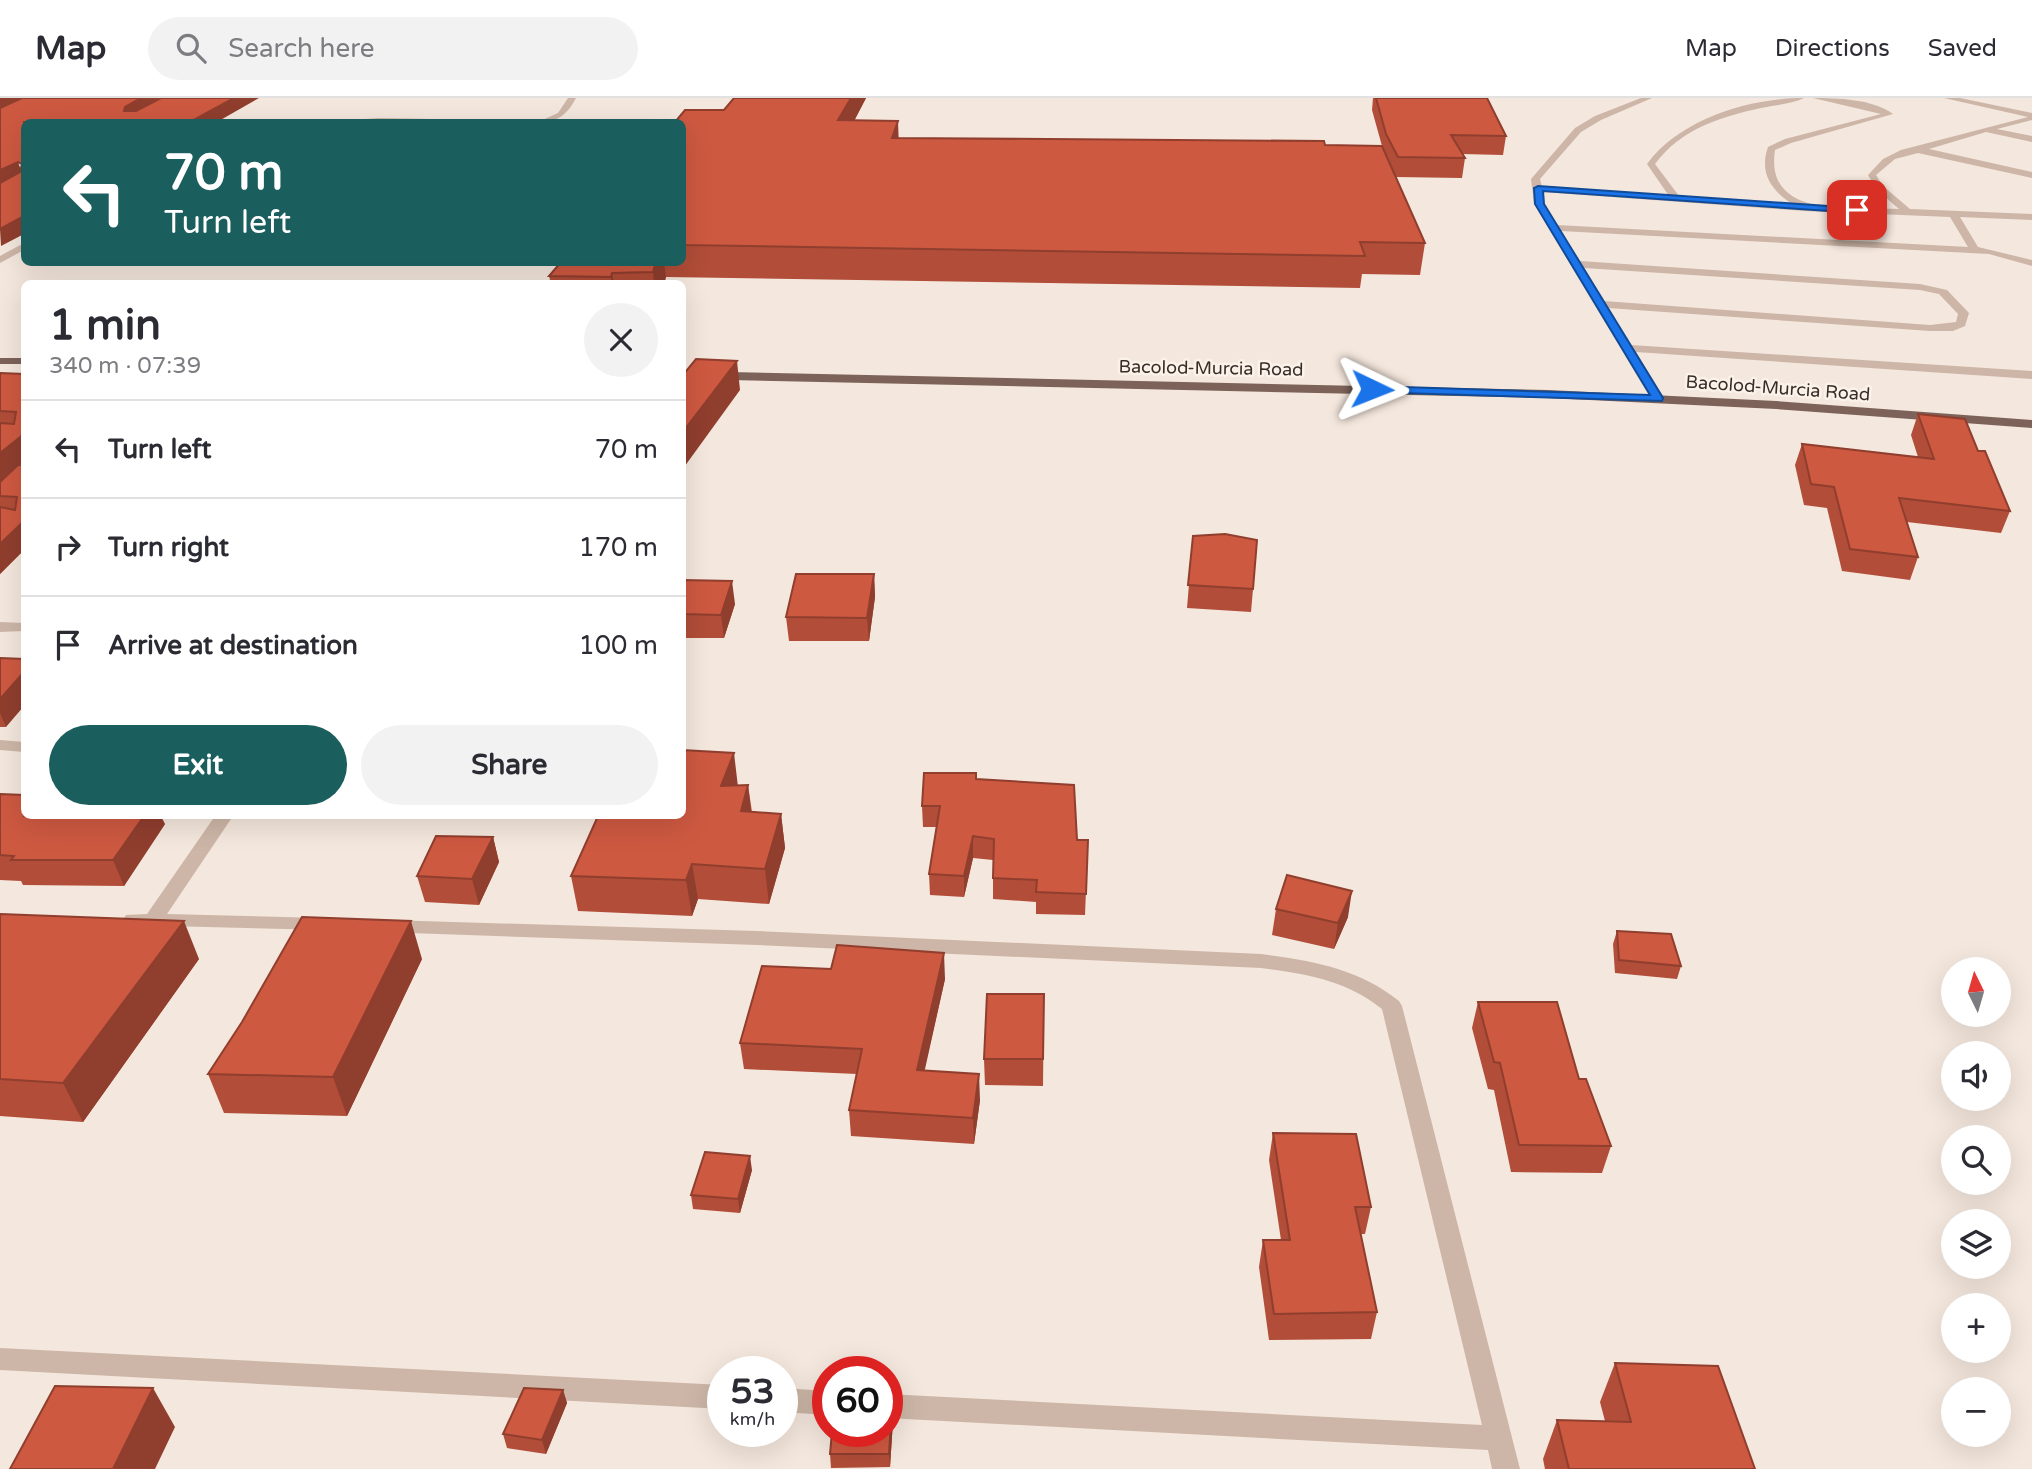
<!DOCTYPE html>
<meta charset="utf-8">
<style>
body{margin:0;font-family:"Varela Round",sans-serif;background:#f2f2f3;color:#2b2b33;height:100vh;display:flex;flex-direction:column;font-size:26px;white-space:nowrap}
*{box-sizing:border-box;margin:0}
p{font-size:23px;color:#7c7c81}
.icon{flex:none;width:38px;height:38px;fill:none;stroke:currentColor;stroke-width:2;stroke-linecap:round;stroke-linejoin:round}
.map{position:relative;flex:1;overflow:hidden}
.side{position:absolute;left:21px;top:182px;width:665px;height:539px;display:flex;flex-direction:column;background:#fff;border-radius:10px;box-shadow:0 7px 28px #0002}
.side>*{flex:none}
.hud{position:absolute;left:21px;top:21px;width:665px;height:147px;border-radius:10px;box-shadow:0 7px 28px #0002;background:#1b5e5e;color:#fff;overflow:hidden}
.needle{width:46px;rotate:355deg}
.fabs{position:absolute;left:1941px;top:859px;display:grid;gap:14px}
.fabs a{display:grid;place-items:center;width:70px;height:70px;border-radius:50%;background:#fff;box-shadow:0 7px 28px #0002;font-size:35px}
.speed{position:absolute;left:707px;top:1258px;display:flex;gap:14px;font-size:35px;font-weight:700;text-align:center}
.speed>*{display:grid;place-content:center;width:91px;height:91px;border-radius:50%;background:#fff;box-shadow:0 7px 28px #0002;line-height:1}
.speed small{font-size:18px;font-weight:400}
.speed .limit{border:10px solid #d22;background:#fff;color:#111}
.pin{position:absolute;display:grid;place-items:center;width:60px;height:60px;color:#fff;margin:-30px;border-radius:14px;box-shadow:0 4px 10px #0006}
.me{position:absolute;width:77px;margin:-38px;rotate:92deg;stroke-linejoin:round;filter:drop-shadow(0 0 5px #0008)}
.turn{display:flex;align-items:center;gap:24px;height:147px;padding:0 28px;font-size:32px}
.turn .icon{width:91px;height:91px;stroke-width:2.5}
.turn b{display:block;font-size:49px;line-height:60px}
.round{display:grid;place-items:center;flex:none;width:74px;height:74px;border-radius:37px;background:#f2f2f3}
.headline{display:flex;align-items:center;justify-content:space-between;height:119px;padding:0 28px}
h1{font-size:42px;font-weight:700;line-height:52px}
.action{display:flex;gap:14px;margin-top:auto;padding:14px 28px}
.action a{flex:1;height:80px;border-radius:42px;background:#1b5e5e;color:#fff;font-size:28px;font-weight:700;line-height:80px;text-align:center}
.action a+a{background:#f2f2f3;color:#2b2b33}
ul{padding:0;list-style:none}
li{display:flex;align-items:center;gap:21px;height:98px;padding:0 28px;border-top:2px solid #e1e1e2}
li div{flex:1}
li b{display:block;font-size:26px}
li em{font-style:normal}
header{display:flex;align-items:center;gap:42px;box-sizing:border-box;height:98px;padding:0 35px;background:#fff;border-bottom:2px solid #e1e1e2}
header strong{font-size:33px}
nav{display:flex;gap:38px;margin-inline-start:auto;font-size:24px}
.search{width:490px;height:63px;background:#f2f2f3;display:flex;align-items:center;gap:18px;box-sizing:border-box;padding:0 24px;border-radius:38px;color:#7c7c81;font-size:26px}
.map>svg:first-child{display:block}
</style>
<header>
<strong>Map</strong>
<div class="search"><svg class="icon" aria-label="search" viewBox="0 0 24 24"><circle cx="10" cy="10" r="6"/><path d="M15 15l6 6"/></svg>Search here</div>
<nav><a>Map</a><a>Directions</a><a>Saved</a></nav>
</header>
<div class="map">
<svg width="2032" height="1371" viewBox="0 0 2032 1371">
<rect width="100%" height="100%" fill="#f4e7dd"/>
<g fill="none" stroke-linecap="round" stroke-linejoin="round">
<path fill="#cdb6a7" fill-rule="evenodd" d="M568 0H576C567 17 558 24 538 24L558 15Z
M1641 0H1652L1601 22 1581 34 1540 81 1542 89 1669 98 1647 66C1680 21 1749 0 1804 0 1792 6 1775 7 1761 10 1720 19 1681 31 1655 66L1679 98 1792 106C1771 92 1759 75 1768 49L1785 41 1881 16 1813 0C1838 0 1873 1 1893 16L1791 45 1775 52C1764 122 1854 109 1899 111L1877 92 1868 77 1883 61 1901 52 2028 19 1944 0H1960L2032 15V22L1997 31 2032 38V44L1986 34 1929 51 2032 74V80L1918 55 1895 61 1876 77 1883 88 1910 111 2032 116V122L1960 119 1978 149 2032 162V168L1989 156 1561 133 1580 163 1920 186 1947 192 1969 215 1965 228 1953 233H1930L1608 210 1631 247 2032 273V281L1636 254 1664 300 1654 303 1534 105 1531 81 1575 30 1595 18ZM1543 94 1804 113 1950 119 1968 149 1557 127 1544 105ZM1584 170 1920 192 1939 196 1958 216 1956 224 1930 227 1604 203Z
M379 20 488 22 492 24H321Z
M24 145V152L0 165V158Z
M0 524 24 525V533L0 534Z
M0 642 24 644V654L0 652Z
M215 718H233L167 816 322 820 329 822 332 827 329 832 126 827 123 822 126 817 147 816Z
M388 822 757 833 1261 856C1312 863 1358 870 1399 903L1402 908 1520 1371H1492L1488 1352 887 1320V1296L1482 1327 1382 911C1346 882 1307 876 1261 870L757 847 381 834 378 829 381 824Z
M0 1250 723 1287V1311L0 1272Z
M782 1290 828 1293V1317L782 1314Z"/>
<path fill="#7c6258" fill-rule="evenodd" d="M0 260H24V266H0Z
M682 273 1548 292 1776 303 2032 322V330L1776 311 1548 300 682 281Z"/>
</g>
<path fill="#b14d38" d="M734 0H866L854 23 899 40 1382 48 1372 12 1373 0H1487L1506 38 1503 57 1462 56 1465 60 1462 80 1396 79 1425 145 1420 177 1362 176 1360 190 666 179 664 186H551L549 178 561 164H682V24L724 12Z
M0 275 24 276V452L0 476Z
M1918 316 1978 353 2010 413 2001 435 1907 424 1918 459 1910 482 1842 473 1827 410 1804 407 1795 367 1802 346 1918 359 1911 337Z
M1193 438 1253 491 1251 514 1187 510Z
M874 476 875 499 869 543H789L786 519Z
M682 482 735 506 724 540H682Z
M0 560 6 629H0Z
M976 681 1077 742H1088L1085 817 1036 816V804L993 801V762L973 760 964 799 930 797 929 776 937 729H923L922 708Z
M738 687H748L752 714 781 716 785 750 769 806 698 801 692 818 578 813 571 778Z
M0 696 165 726 124 788 23 787 21 783 0 782Z
M493 739 499 764 479 807 425 804 417 778Z
M1276 811 1348 819 1334 851 1272 837Z
M0 816 199 861 83 1024 0 1018Z
M1617 833 1681 868 1677 881 1615 875 1613 846Z
M422 861 347 1018 224 1015 208 976Z
M945 881 924 973 980 1002 974 1046 851 1038 849 1012 857 976 744 971 740 945Z
M1044 896 1043 988 985 987 984 961Z
M1478 904 1579 981 1611 1048 1602 1075 1511 1074 1494 992 1488 991 1472 930Z
M1273 1035 1371 1109 1365 1136H1361L1377 1214 1371 1241 1269 1242 1259 1169 1263 1142H1281L1269 1062Z
M752 1072 740 1115 693 1111 691 1097Z
M1615 1265 1755 1371H1545L1543 1361 1557 1322 1605 1323 1600 1304Z
M563 1292 567 1305 546 1356 507 1350 503 1336Z
M892 1310 893 1323 890 1369 831 1370 830 1356Z"/>
<path fill="#903e2e" d="M0 0H32L0 15Z
M141 0H168L129 22 124 13 125 9Z
M234 0H259L217 24H190Z
M851 0H866L840 50 838 22Z
M898 23 899 51 892 40Z
M18 64 23 78 0 89V72Z
M24 118V136L1 148 0 131Z
M656 164H664L666 179 664 186H654L653 174Z
M612 175 614 186H612L611 179Z
M737 263 740 292 682 372V335Z
M24 336V369L0 390V355Z
M24 423V452L0 476V446Z
M874 476 875 499 869 543 867 520Z
M732 483 735 506 724 540 721 517Z
M24 574V608L6 629 0 615V601Z
M734 655 738 689 721 688Z
M748 687 752 721 741 713Z
M781 716 785 750 769 806 765 771Z
M144 718H161L165 726 124 788 113 762Z
M973 738V760L964 799V778Z
M493 739 499 764 479 807 472 781Z
M692 766 698 801 692 818 686 782Z
M1352 793 1348 819 1334 851 1338 825Z
M184 823 199 861 83 1024 63 985Z
M411 823 422 861 347 1018 333 979Z
M944 855 945 881 919 998 917 972Z
M979 976 980 1002 974 1046 973 1020Z
M750 1058 752 1072 740 1115 738 1101Z
M153 1290 175 1329 155 1371H113Z
M563 1292 567 1305 546 1356 542 1342Z
M892 1310 893 1323 890 1369 889 1356Z"/>
<path fill="#ce5941" stroke="#903e2e" stroke-width="2" d="M22 0H141L125 9 124 13H136L161 0H234L190 24H24V118L0 131V85L20 74 22 66 18 64 0 72V10Z
M734 0H851L838 22 898 23 892 40 1324 43 1325 47 1382 48 1425 145 1360 144 1365 158 682 147V24H675L685 12H724Z
M1376 0H1487L1506 38 1451 37 1465 60 1398 59 1386 36Z
M561 164H656L653 174 612 175 611 179 549 178Z
M696 261 737 263 682 335V278Z
M0 275 24 276V336L0 355V325L14 326 16 314 0 313Z
M1918 316 1965 321 1978 353H1985L2010 413 1899 400 1918 459 1850 451 1834 389 1811 386 1802 346 1934 361Z
M18 367H24V423L0 446V409L15 412 17 399 0 398V384Z
M1225 436 1257 442 1253 491 1188 487 1193 438Z
M796 476H874L867 520 786 519Z
M682 482 732 483 721 517 682 516Z
M0 560 24 561V574L0 601Z
M682 652 734 655 721 688 748 687 741 713 781 716 765 771 692 766 686 782 571 778 598 718H682Z
M924 675H976V681L1074 687 1077 742H1088L1086 796 1036 794 1037 782 993 780 994 741 973 738 964 778 929 776 940 708H922Z
M0 696 24 697V718H144L113 762H11L14 758 0 757Z
M436 738 493 739 472 781 417 778Z
M1287 777 1352 793 1338 825 1276 811Z
M0 816 184 823 63 985 0 981Z
M302 819 411 823 333 979 208 976 242 924Z
M1617 833 1671 836 1681 868 1619 862Z
M837 847 944 855 917 972 979 976 973 1020 849 1012 862 951 740 945 762 868 831 871Z
M987 896H1044L1043 961H984Z
M1478 904H1557L1579 981H1586L1611 1048 1519 1047 1500 965 1494 964Z
M1273 1035 1356 1036 1371 1109H1355L1377 1214 1274 1216 1263 1142H1290Z
M705 1054 750 1058 738 1101 691 1097Z
M1615 1265 1718 1268 1755 1371H1569L1557 1322 1631 1324Z
M55 1288 153 1290 113 1371H10Z
M524 1290 563 1292 542 1342 503 1336Z
M887 1309 892 1310 889 1356H830L832 1334H887Z"/>
<path fill="#1a73e8" stroke="#114b97" stroke-width="2" d="M1538 88 1857 110 1861 112 1857 115 1543 93 1544 106 1663 300 1662 303 1368 294 1366 291 1372 288 1650 297 1535 106 1534 90Z"/>
<g text-anchor="middle" stroke-width="5" stroke-linejoin="round" paint-order="stroke">
<g font-size="18" fill="#392d28" stroke="#fbf2ea">
<text transform="translate(1211 270) rotate(1)" y="6">Bacolod-Murcia Road</text>
<text transform="translate(1778 290) rotate(4)" y="6">Bacolod-Murcia Road</text>
</g>
</g>
</svg>
<div class="fabs">
<a><svg class="needle" viewBox="-14 -14 28 28"><path d="M0-13l5 13h-10z" fill="#e53935"/><path d="M0 13l5-13h-10z" fill="#7c7c81"/></svg></a>
<a><svg class="icon" aria-label="sound" viewBox="0 0 24 24"><path d="M4 9h4l5-4v14l-5-4H4zM17 9q2 3 0 6"/></svg></a>
<a><svg class="icon" aria-label="search" viewBox="0 0 24 24"><circle cx="10" cy="10" r="6"/><path d="M15 15l6 6"/></svg></a>
<a><svg class="icon" aria-label="layers" viewBox="0 0 24 24"><path d="M12 4l9 5-9 5-9-5zM3 14l9 5 9-5"/></svg></a>
<a>+</a>
<a>−</a>
</div>
<div class="speed"><div>53<small>km/h</small></div><div class="limit">60</div></div>
<div class="pin" style="left:1857px;top:112px;background:#d93025"><svg class="icon" aria-label="arrive" viewBox="0 0 24 24"><path d="M6 21V4h12l-3 4 3 4H6"/></svg></div>
<svg class="me" style="left:1372px;top:291px" viewBox="-20 -20 40 40"><path d="M0-17L14 15 0 8-14 15z" fill="#1a73e8" stroke="#fff" stroke-width="4"/></svg>
<div class="hud">
<div class="turn"><svg class="icon" aria-label="left" viewBox="0 0 24 24"><path d="M17 20v-9H6M10 6l-5 5 5 5"/></svg><div><b>70 m</b>Turn left</div></div>
</div>
<section class="side">
<div class="headline"><div><h1>1 min</h1><p>340 m · 07:39</p></div><a class="round"><svg class="icon" aria-label="close" viewBox="0 0 24 24"><path d="M6 6l12 12M18 6L6 18"/></svg></a></div>
<ul>
<li><svg class="icon" aria-label="left" viewBox="0 0 24 24"><path d="M17 20v-9H6M10 6l-5 5 5 5"/></svg><div><b>Turn left</b></div><em>70 m</em></li>
<li><svg class="icon" aria-label="right" viewBox="0 0 24 24"><path d="M7 20v-9h11M14 6l5 5-5 5"/></svg><div><b>Turn right</b></div><em>170 m</em></li>
<li><svg class="icon" aria-label="arrive" viewBox="0 0 24 24"><path d="M6 21V4h12l-3 4 3 4H6"/></svg><div><b>Arrive at destination</b></div><em>100 m</em></li>
</ul>
<div class="action"><a>Exit</a><a>Share</a></div>
</section>
</div>
